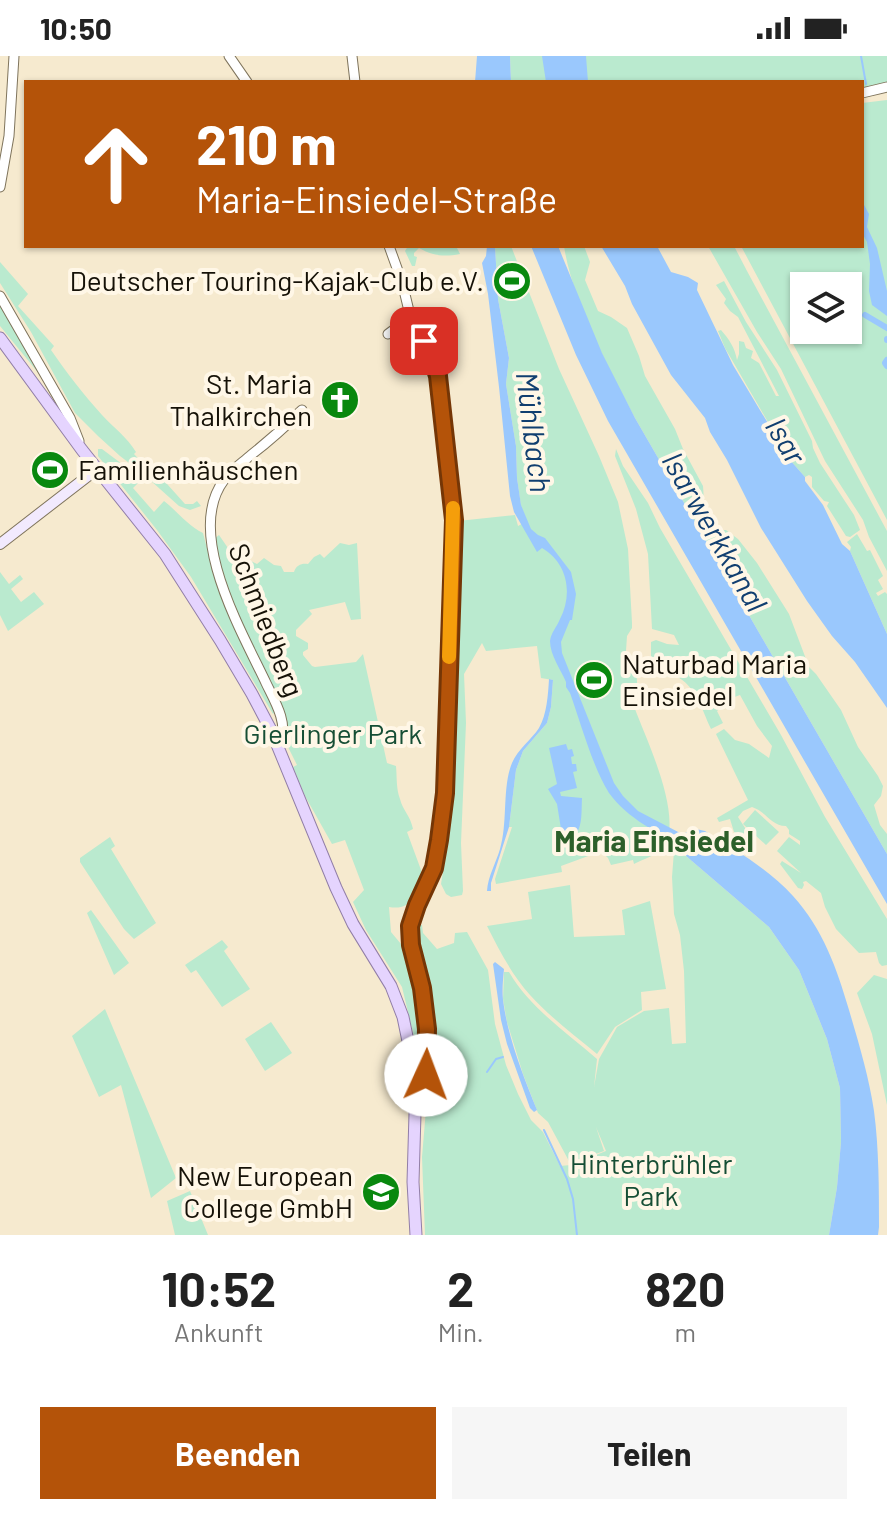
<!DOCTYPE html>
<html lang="de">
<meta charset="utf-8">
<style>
body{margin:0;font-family:Barlow,sans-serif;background:#f6f6f6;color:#222;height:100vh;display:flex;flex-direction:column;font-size:30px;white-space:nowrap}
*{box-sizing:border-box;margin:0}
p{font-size:26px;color:#767676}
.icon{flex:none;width:44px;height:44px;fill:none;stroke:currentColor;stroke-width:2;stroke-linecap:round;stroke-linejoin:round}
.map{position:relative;height:1179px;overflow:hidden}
.side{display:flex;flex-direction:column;background:#fff;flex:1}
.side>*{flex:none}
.banner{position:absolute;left:24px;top:24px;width:840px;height:168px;border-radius:0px;box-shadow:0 2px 6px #0004;background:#b45309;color:#fff;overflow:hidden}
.fabs{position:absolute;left:790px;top:216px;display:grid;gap:16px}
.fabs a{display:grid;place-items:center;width:72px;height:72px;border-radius:0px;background:#fff;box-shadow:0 2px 6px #0004;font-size:40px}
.pin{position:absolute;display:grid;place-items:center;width:68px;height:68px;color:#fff;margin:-34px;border-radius:16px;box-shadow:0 4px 12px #0006}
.me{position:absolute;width:88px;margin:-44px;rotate:2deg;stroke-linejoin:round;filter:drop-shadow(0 0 6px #0008)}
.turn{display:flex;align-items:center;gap:28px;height:168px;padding:0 40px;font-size:36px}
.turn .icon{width:104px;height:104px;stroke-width:2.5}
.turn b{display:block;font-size:56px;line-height:68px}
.eta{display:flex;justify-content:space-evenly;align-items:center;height:136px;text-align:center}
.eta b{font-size:48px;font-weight:700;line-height:56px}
.primary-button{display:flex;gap:16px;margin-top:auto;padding:16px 40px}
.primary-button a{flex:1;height:92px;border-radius:0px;background:#b45309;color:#fff;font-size:32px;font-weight:700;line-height:92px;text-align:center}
.primary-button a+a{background:#f6f6f6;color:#222}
.status{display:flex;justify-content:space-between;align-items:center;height:56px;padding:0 40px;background:#fff;direction:ltr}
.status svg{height:22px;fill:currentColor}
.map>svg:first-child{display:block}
</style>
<div class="status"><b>10:50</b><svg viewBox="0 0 49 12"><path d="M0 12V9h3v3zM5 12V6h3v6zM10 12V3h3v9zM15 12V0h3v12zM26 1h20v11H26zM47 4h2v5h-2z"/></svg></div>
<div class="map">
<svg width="887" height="1179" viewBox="0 0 887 1179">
<rect width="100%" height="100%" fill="#f6eacf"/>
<path fill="#baeacf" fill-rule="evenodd" d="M510 0H887V26L862 32V26H511Z
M887 44V464L741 190H862V47ZM804 230H848V274H804Z
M408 190H456L460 198C444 201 433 200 419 192L414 197V200L417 201 415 210H412L405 195Z
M495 190H511L559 313 599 400 618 446 628 493 632 567V572L627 580 625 610H636L638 641 634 646 635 653C646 683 686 765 662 793 655 800 643 803 634 808L633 804 611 809 608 802 603 797 591 799 561 810 562 816 496 828 495 823 512 771H509L516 714 523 695 547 667 551 651 553 624 541 622 537 590 486 595 482 587 464 618 466 667 461 787 463 835 462 839 451 841 446 838 441 828 447 791 454 613 458 465 515 459 518 470 527 465 521 450 517 422 516 390 506 328 509 302 498 243Z
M564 190H584L590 206 585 224 598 255 611 261 627 272 639 300 645 320 675 373 683 393 703 430 705 460 712 474H726L738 483 757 507 789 558 809 611 816 618 841 654 858 691 878 720 883 730 881 740 874 749 880 769 887 778V798L635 362C609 313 572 244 564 190Z
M708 190H734L747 215 887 475V515L869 481 863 464 825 405 781 313 757 276Z
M0 206 28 238 18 250 54 290 51 294C67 317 83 338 102 359 114 372 127 381 136 396L134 398 146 411 150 409 185 448H193L197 445 201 450 190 454 179 450 141 416 120 400 98 380 75 357 31 276 0 227Z
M724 225 746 266 777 314 812 385 813 392 820 407 854 459 860 474 850 481 846 480 827 450 829 446 824 445 812 431V421L809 419 805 421 790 404 725 292 718 275 721 274C729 283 735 292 737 304L739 298V285L744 286 746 292 753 295 751 302 759 307 776 340H779L738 261 730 255 724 247 726 243 716 229Z
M0 246 40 319 0 270Z
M98 393H102L142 423 133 432 154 456 164 445C177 455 188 470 203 477L209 500 275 656 273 658 191 521 157 474 98 400Z
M616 393 623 410 648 447 660 472 781 679 825 761 887 863V909L882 910 879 907 876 896 859 897 836 873 825 851 821 837 806 825 803 826 804 829 802 833 798 832 780 808 782 805 801 817 777 795 789 781 800 789V785L789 778V774L786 770C771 770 767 756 752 751L743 755 738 761 747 775 742 780 734 776 730 763 719 766 717 762 748 744 716 678 724 673 735 684 749 688 769 702 772 690 757 670 740 639 732 642 717 655 723 667 711 673C702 654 696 629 675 620L683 607 676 605 668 621 651 615V586L656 584 667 588 679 589 674 579 652 573 648 498 636 453 615 400Z
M857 478 867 495 870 494 883 520 878 524 883 533 876 537 878 540 885 536 887 538V578L850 495 851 491 847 486Z
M219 479 230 495 257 508 264 502 274 509 281 510 284 516H294C296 509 302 507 308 508L314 501 320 498 324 502 340 487 349 489 357 487 361 563 351 564 345 546 309 554 312 558 296 574V580L308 587V593L303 596V599L312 610 315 611 356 606 363 598 387 707 396 710C397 720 396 733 400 743 403 755 410 759 413 773L407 776 424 822C415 839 411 855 389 851L391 876 406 894 424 971 422 1014 402 931 366 874 353 846 364 834 345 784 332 788 305 740 293 711 297 709 288 691 287 674C261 611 231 550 213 484Z
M0 516 9 528 20 519 23 523 11 533 21 546 34 536 44 548 8 575 0 559Z
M755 754 779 776 766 789 743 768Z
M110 781 115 790 111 793 156 867 134 883 124 873 80 806V802Z
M674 795 686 800 769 871 799 914 827 983 840 1032 841 1086 837 1131 829 1179H425L422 1101 429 1018 413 867 422 869 423 877 437 893 454 887 455 877 467 876 488 914 495 968 506 1009 518 1038 531 1064 543 1076 560 1110 571 1109 606 1095 596 1071 604 1095 570 1107 548 1066 538 1057 523 1018 507 966 503 943 504 916H509C530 952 566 976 597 1003L594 1031 599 1003 617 971 644 955 669 952 672 988 686 987 684 915 680 879 674 858 672 821Z
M570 829 574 881 625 879 622 854 650 845 666 933 641 936 642 954 615 971 597 998C574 979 550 961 530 939 512 919 499 894 487 870L532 863 528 836Z
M91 854 129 907 114 919 87 857Z
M222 884 228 891 224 895 250 933 222 951 196 914 191 917 185 909Z
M874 919 887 923V1049L872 978 857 937Z
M105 953 176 1122 151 1142 121 1029 99 1041 72 980Z
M271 966 292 997 265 1015 245 983Z
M190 1135 208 1179H175L167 1145Z"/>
<path fill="#9ac8fd" d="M477 0H510L511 26H475Z
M542 0H586L588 26H546Z
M862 132 863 147 869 158 867 171 877 192 887 235V260L872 249 869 235 870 208 867 186 862 177Z
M487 190H495L498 243 509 302 506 328 516 390 517 422 521 449 531 473 538 479 545 482 571 516 576 538 572 564H570L561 586 562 597 614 727 623 740 638 755 682 778 696 773 705 775C735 794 769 813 793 840 823 873 837 913 849 954 859 988 869 1021 874 1055 879 1093 879 1133 879 1171L878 1179H829L837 1131 841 1086 840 1032 827 983 799 914 769 871 686 800 687 790C659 779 627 762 609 737 593 712 580 665 570 637L566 631V626C561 614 550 599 550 585 551 576 557 571 560 563 573 538 568 507 542 492L537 496 514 456 510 440 499 331 488 238 482 207 486 200Z
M531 190H558L602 297 635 362 887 798V848L608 365 576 299Z
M601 190H657L671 216 688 221 698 227 697 234 733 309 790 404 805 421V425L823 449 842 488 850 495 887 578V652L855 606 832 580 807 545 761 472 727 404 710 376 705 362 671 319 632 248 625 230Z
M549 623 553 624 551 651 547 667 523 695 516 714 509 771 491 827V835H487C488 820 496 807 500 793 508 767 502 731 512 707 518 693 531 684 539 672 547 658 548 639 549 623Z
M566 688 568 694 572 693 574 700 571 701 572 708H576L577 715 573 716 577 732 560 736 561 740 582 742C581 761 584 779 564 787L560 786 556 776 561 773 557 748 548 733 557 728 549 692Z
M495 906 504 913C503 923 502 934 503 944 508 982 523 1019 537 1054L534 1056 530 1052 507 988 501 964 493 908Z"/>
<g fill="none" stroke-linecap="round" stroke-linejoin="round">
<path stroke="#9ac8fd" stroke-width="2" d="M861 0 866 28
M487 1016 496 1003 503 1001
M544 1074 567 1123 573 1143 577 1179"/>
<path stroke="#9ac8fd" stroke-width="6" d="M865 259 887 272
M887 283V284
M887 304 885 307 887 310"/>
<g stroke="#7f745c" stroke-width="11">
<path id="tertiary" d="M229 0 247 26
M352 0 355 26
M862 37 887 31
M0 131 9 80 14 0
M389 190 402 226 409 255 434 305 441 349 454 464 445 737 439 784 434 812 417 849 410 870 411 889 422 932 427 973 426 1019 422 1024H416
M0 240 70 362 79 385
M388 278 411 261
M276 688 281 685C288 666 274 644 266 627 242 576 184 477 224 424 231 414 242 407 251 399 269 385 286 370 302 354"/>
</g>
<g stroke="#7f745c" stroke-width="12">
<path id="secondary" d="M0 488 97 413"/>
</g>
<g stroke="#917ea7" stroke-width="13">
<path id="primary" d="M0 282 82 394 165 498 220 584 252 638 271 674 336 832 353 868 391 930 403 961 416 1024 413 1126 416 1179"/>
</g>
<use href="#tertiary" stroke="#fff" stroke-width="9"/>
<use href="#secondary" stroke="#f2eafe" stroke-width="10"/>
<use href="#primary" stroke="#e5d4fe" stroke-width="11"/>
</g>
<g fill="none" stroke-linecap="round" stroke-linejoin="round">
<g stroke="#753606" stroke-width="20">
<path id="route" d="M424 285 431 297 438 320 454 464 445 737 439 784 434 812 417 849 410 870 411 889 422 932 427 973 426 1019"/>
</g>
<use href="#route" stroke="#b45309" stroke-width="14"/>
<path stroke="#f59e0b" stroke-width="14" d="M449 601 453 452"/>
</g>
<defs>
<g id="stadium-disc" transform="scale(2)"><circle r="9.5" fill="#09880f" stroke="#fff7e7"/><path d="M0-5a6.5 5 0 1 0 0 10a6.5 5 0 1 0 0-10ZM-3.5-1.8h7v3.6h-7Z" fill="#fff"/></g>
<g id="church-disc" transform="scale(2)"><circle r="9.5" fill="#09880f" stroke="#fff7e7"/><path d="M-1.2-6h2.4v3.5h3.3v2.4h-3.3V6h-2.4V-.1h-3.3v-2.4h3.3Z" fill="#fff"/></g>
<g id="university-disc" transform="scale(2)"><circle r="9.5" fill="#09880f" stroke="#fff7e7"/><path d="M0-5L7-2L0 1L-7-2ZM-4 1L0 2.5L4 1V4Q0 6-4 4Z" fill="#fff"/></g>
</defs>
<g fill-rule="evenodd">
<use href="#stadium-disc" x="512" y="225"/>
<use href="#church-disc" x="340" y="344"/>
<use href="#stadium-disc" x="50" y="414"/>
<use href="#stadium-disc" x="594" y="624"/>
<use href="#university-disc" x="381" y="1136"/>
</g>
<g text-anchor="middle" stroke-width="8" stroke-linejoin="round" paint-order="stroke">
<g font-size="28" fill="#151107" stroke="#fff7e7" text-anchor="end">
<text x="484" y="235">Deutscher Touring-Kajak-Club e.V.</text>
<text x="312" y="338">St. Maria<tspan x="312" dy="32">Thalkirchen</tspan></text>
<text x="78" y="424" text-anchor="start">Familienhäuschen</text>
<text x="622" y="618" text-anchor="start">Naturbad Maria<tspan x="622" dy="32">Einsiedel</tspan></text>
<text x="353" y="1130">New European<tspan x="353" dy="32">College GmbH</tspan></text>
</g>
<g font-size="28" fill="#151107" stroke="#fff7e7">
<text transform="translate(266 564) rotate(69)" y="10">Schmiedberg</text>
</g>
<g font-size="28" fill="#164e35" stroke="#fff7e7">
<text x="333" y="688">Gierlinger Park</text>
<text x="651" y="1118">Hinterbrühler<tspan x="651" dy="32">Park</tspan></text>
</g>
<g font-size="30" font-style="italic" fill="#113f70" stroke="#fff7e7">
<text transform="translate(533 376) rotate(83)" y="10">Mühlbach</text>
<text transform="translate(785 385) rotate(59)" y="10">Isar</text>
<text transform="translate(714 476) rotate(60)" y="10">Isarwerkkanal</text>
</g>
<g font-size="30" font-weight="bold" fill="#2c5f2a" stroke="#fff7e7">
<text x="654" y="796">Maria Einsiedel</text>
</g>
</g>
</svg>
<div class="fabs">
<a><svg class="icon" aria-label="layers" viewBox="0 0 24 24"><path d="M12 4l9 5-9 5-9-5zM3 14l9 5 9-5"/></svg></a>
</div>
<div class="pin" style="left:424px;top:285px;background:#d93025"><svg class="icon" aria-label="arrive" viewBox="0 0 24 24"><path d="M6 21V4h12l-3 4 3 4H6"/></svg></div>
<svg class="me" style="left:426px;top:1019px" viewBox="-20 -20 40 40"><circle r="19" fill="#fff"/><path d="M0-13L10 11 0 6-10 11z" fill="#b45309"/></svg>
<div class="banner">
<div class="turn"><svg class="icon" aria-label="ahead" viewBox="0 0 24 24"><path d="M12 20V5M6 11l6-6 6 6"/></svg><div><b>210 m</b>Maria-Einsiedel-Straße</div></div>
</div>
</div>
<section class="side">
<div class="eta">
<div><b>10:52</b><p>Ankunft</p></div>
<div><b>2</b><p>Min.</p></div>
<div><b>820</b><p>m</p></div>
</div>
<div class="primary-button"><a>Beenden</a><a>Teilen</a></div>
</section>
